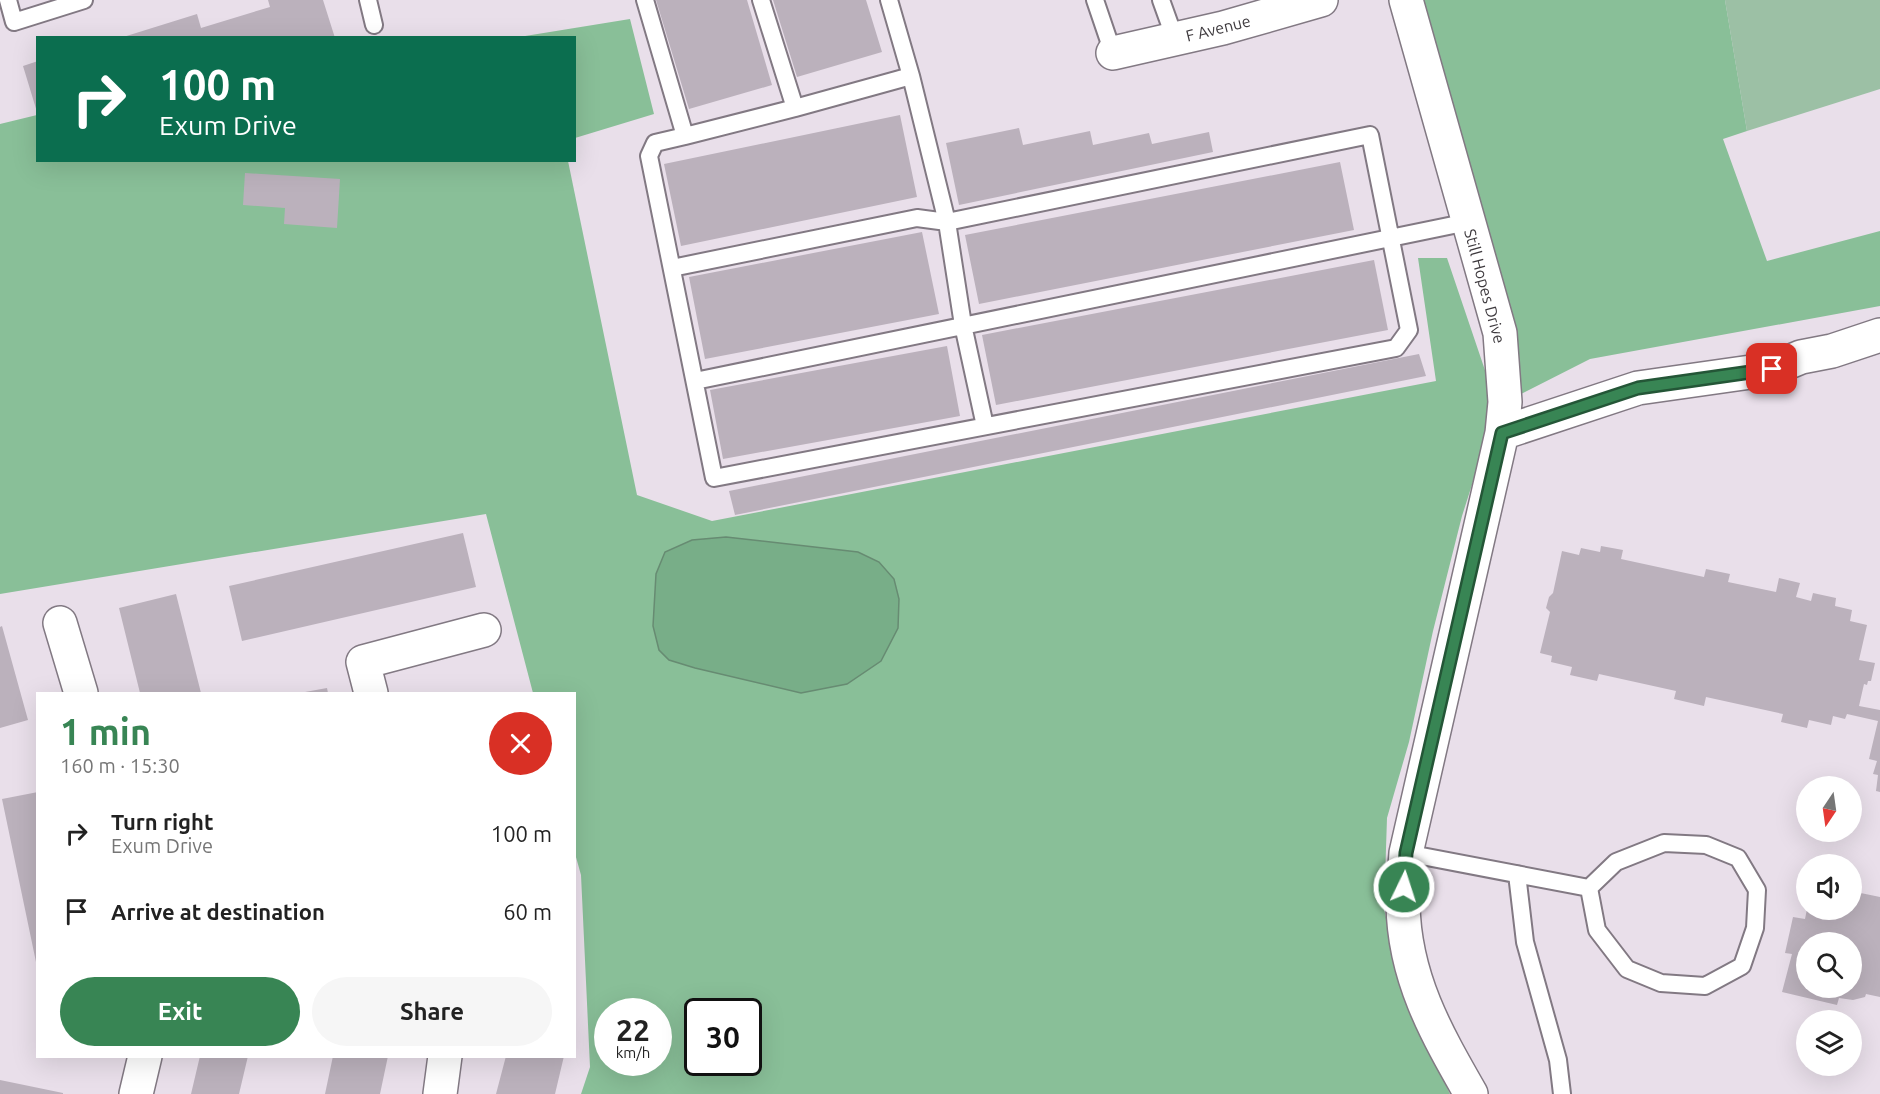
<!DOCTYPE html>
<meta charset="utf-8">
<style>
body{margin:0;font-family:Ubuntu,sans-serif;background:#f6f6f6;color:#222;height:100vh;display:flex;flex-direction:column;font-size:22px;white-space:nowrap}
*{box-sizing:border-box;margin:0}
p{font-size:20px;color:#767676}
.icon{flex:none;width:33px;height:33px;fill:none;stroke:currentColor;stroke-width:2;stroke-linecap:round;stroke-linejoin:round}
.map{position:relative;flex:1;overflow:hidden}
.drawer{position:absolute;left:36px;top:692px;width:540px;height:366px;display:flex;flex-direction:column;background:#fff;border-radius:0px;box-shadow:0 6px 24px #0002}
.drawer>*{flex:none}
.guide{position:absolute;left:36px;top:36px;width:540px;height:126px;border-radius:0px;box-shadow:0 6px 24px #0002;background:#0b6e4f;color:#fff;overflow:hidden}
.needle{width:39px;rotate:193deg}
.controls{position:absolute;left:1796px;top:776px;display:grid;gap:12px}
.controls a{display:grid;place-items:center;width:66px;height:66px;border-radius:50%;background:#fff;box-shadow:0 6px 24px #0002;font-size:30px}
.speed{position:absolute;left:594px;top:998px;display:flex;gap:12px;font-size:30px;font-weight:700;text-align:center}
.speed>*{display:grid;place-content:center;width:78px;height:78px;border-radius:50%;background:#fff;box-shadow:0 6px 24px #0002;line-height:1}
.speed small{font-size:15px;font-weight:400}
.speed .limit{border:3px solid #111;border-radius:9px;background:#fff;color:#111}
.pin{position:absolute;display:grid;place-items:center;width:51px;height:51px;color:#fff;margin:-26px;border-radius:12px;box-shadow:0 3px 9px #0006}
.me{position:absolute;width:66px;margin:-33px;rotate:4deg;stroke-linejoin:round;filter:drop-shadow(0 0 4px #0008)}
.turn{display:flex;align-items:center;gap:21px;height:126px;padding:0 24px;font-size:27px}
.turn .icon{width:78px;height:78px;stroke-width:2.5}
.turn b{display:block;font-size:42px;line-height:51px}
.round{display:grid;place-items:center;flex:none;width:63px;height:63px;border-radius:32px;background:#f6f6f6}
.overview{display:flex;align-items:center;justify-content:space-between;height:102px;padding:0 24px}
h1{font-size:36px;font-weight:600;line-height:45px;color:#388554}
.cta{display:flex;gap:12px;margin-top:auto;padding:12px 24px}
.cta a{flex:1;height:69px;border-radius:36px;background:#388554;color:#fff;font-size:24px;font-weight:600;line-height:69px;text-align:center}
.cta a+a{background:#f6f6f6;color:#222}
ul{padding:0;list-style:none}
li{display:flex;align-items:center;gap:18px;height:78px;padding:0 24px}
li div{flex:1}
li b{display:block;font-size:22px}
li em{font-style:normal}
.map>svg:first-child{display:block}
</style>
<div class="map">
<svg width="1880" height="1094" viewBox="0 0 1880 1094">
<rect width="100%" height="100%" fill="#e9dfea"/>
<path fill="#9cc0a5" d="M1725 0H1880V89L1747 131Z"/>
<path fill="#89bf98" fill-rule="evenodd" d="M1406 0H1725L1747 131 1723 139 1767 261 1880 231V306L1590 359 1505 402Z
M630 19 654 114 575 138 574 38 519 37Z
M37 115 38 160 568 161 637 495 712 521 1436 381 1418 258H1447L1491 388 1486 441 1462 516 1433 631 1409 742 1387 818 1384 909 1405 998 1450 1094H581L590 1067 581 875 574 850V693H533L486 514 0 594V124ZM608 1011H658V1062H608ZM698 1011H748V1062H698Z"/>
<path fill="#78ae88" stroke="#678b72" stroke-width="1.5" d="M726 537 858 552 879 562 894 579 899 599 898 628 881 661 847 684 801 693 695 668 669 660 659 650 653 626 656 574 665 552 692 540Z"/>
<path fill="#bbb1bc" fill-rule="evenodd" d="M268 0H323L335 38H120L197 14 201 28 270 7Z
M656 0H747L772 85 689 109Z
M773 0H866L882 52 797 77Z
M38 61V112H37L23 66Z
M900 115 917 197 681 246 664 164Z
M1019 128 1023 145 1090 131 1093 145 1149 133 1152 144 1209 132 1213 152 959 205 946 143Z
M1340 162 1354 230 979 304 965 235Z
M245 173 340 179 337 228 284 224 285 208 243 205Z
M922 232 939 314 705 359 689 277Z
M1374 260 1388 330 996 405 982 335Z
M947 346 960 416 723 459 710 390Z
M1419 354 1426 376 735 515 729 491Z
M463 533 476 587 242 641 229 586Z
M1601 546 1623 550 1621 559 1704 577 1706 569 1730 574 1728 582 1776 592 1779 578 1800 583 1796 597 1811 601 1813 593 1836 598 1835 606 1852 610 1850 621 1867 625 1859 660 1875 663 1871 681H1868L1867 685 1864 684 1859 706 1880 710V792L1876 791 1878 775 1873 774 1877 761 1869 759 1878 721 1847 714 1845 719 1833 716 1831 725 1809 720 1807 728 1781 722 1783 714 1706 697 1704 706 1674 699 1676 691 1599 674 1597 681 1570 675 1572 667 1551 662 1552 656 1540 653 1550 612 1546 608 1549 597 1553 593 1562 551 1579 555 1581 548 1600 552Z
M176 594 201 693H140L119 608Z
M2 626 28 720 0 728V627Z
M327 688 328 693H305V692Z
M38 792V962H36L2 799Z
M1851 891 1880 897V997L1866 994 1865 997 1853 1000 1839 998 1837 1005 1782 992 1792 954 1785 953 1793 917 1805 919 1807 909H1851ZM1806 942H1851V987H1806Z
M200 1056H248L239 1094H191Z
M333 1056H388L380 1094H325Z
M506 1056H564L555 1094H496Z
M0 1080 63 1093V1094H0Z"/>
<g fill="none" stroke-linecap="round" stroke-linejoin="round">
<g stroke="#827983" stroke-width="20">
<path id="service" d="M8 0 14 22 84 0
M368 0 374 25
M645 0 685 136 795 108 761 0
M1095 0 1113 53
M1161 0 1175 39
M795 108 911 76 889 0
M685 136 655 143 649 156 714 478 1396 348 1409 330 1370 135 947 222 911 76
M672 268 917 218 947 222 963 325 985 426
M695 381 1468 222
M1406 853 1589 888 1597 930 1627 969 1661 983 1705 986 1742 966 1755 928 1757 890 1738 858 1706 845 1664 843 1616 862 1589 888
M1517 874 1525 942 1558 1060 1562 1094"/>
</g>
<g stroke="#827983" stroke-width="36">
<path id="minor" d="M1406 0 1500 333 1505 402 1502 433 1406 853C1405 870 1402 887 1403 904 1404 977 1436 1033 1471 1094
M1113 53 1223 28 1321 0
M1502 433 1638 388 1772 369 1801 357 1832 351 1880 335
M60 623 81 693
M371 693 363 662 484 630
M136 1094 145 1056
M440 1094 445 1056"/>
</g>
<use href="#service" stroke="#fff" stroke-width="16"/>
<use href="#minor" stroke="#fff" stroke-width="33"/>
</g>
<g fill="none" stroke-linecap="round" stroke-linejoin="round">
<g stroke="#245637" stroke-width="15">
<path id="route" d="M1404 887 1406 853 1502 433 1638 388 1772 369"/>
</g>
<use href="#route" stroke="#388554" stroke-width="10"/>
</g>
<g text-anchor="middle" stroke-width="5" stroke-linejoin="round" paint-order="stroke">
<g font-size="16" fill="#3e3a3e" stroke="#fff">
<text transform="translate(1218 28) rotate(-14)" y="6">F Avenue</text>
<text transform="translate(1485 286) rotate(75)" y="6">Still Hopes Drive</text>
</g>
</g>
</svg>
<div class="controls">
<a><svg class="needle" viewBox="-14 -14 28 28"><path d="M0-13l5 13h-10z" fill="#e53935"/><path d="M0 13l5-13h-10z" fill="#767676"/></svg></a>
<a><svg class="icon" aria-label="sound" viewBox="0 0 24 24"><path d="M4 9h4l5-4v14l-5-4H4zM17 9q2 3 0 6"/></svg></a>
<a><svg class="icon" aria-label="search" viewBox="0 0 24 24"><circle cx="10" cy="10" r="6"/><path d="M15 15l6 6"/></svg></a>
<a><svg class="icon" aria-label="layers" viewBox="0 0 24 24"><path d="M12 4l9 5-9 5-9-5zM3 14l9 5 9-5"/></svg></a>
</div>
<div class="speed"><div>22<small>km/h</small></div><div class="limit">30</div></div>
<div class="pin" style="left:1772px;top:369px;background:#d93025"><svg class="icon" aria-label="arrive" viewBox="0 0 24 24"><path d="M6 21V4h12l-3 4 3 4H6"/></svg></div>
<svg class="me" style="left:1404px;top:887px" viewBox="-20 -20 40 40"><circle r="17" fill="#388554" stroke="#fff" stroke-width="3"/><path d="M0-11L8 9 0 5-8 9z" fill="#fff"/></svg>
<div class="guide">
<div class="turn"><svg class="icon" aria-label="right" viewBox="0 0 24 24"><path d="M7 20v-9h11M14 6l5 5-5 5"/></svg><div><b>100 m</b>Exum Drive</div></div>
</div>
<section class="drawer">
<div class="overview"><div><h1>1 min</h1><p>160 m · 15:30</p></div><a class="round" style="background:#d93025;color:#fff"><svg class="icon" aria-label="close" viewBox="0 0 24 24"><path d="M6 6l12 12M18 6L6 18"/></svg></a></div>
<ul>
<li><svg class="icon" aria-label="right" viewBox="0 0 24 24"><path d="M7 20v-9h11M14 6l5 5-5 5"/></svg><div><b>Turn right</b><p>Exum Drive</p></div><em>100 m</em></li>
<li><svg class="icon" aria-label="arrive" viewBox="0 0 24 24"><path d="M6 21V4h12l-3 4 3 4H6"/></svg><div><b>Arrive at destination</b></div><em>60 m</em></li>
</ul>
<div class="cta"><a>Exit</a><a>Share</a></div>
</section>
</div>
